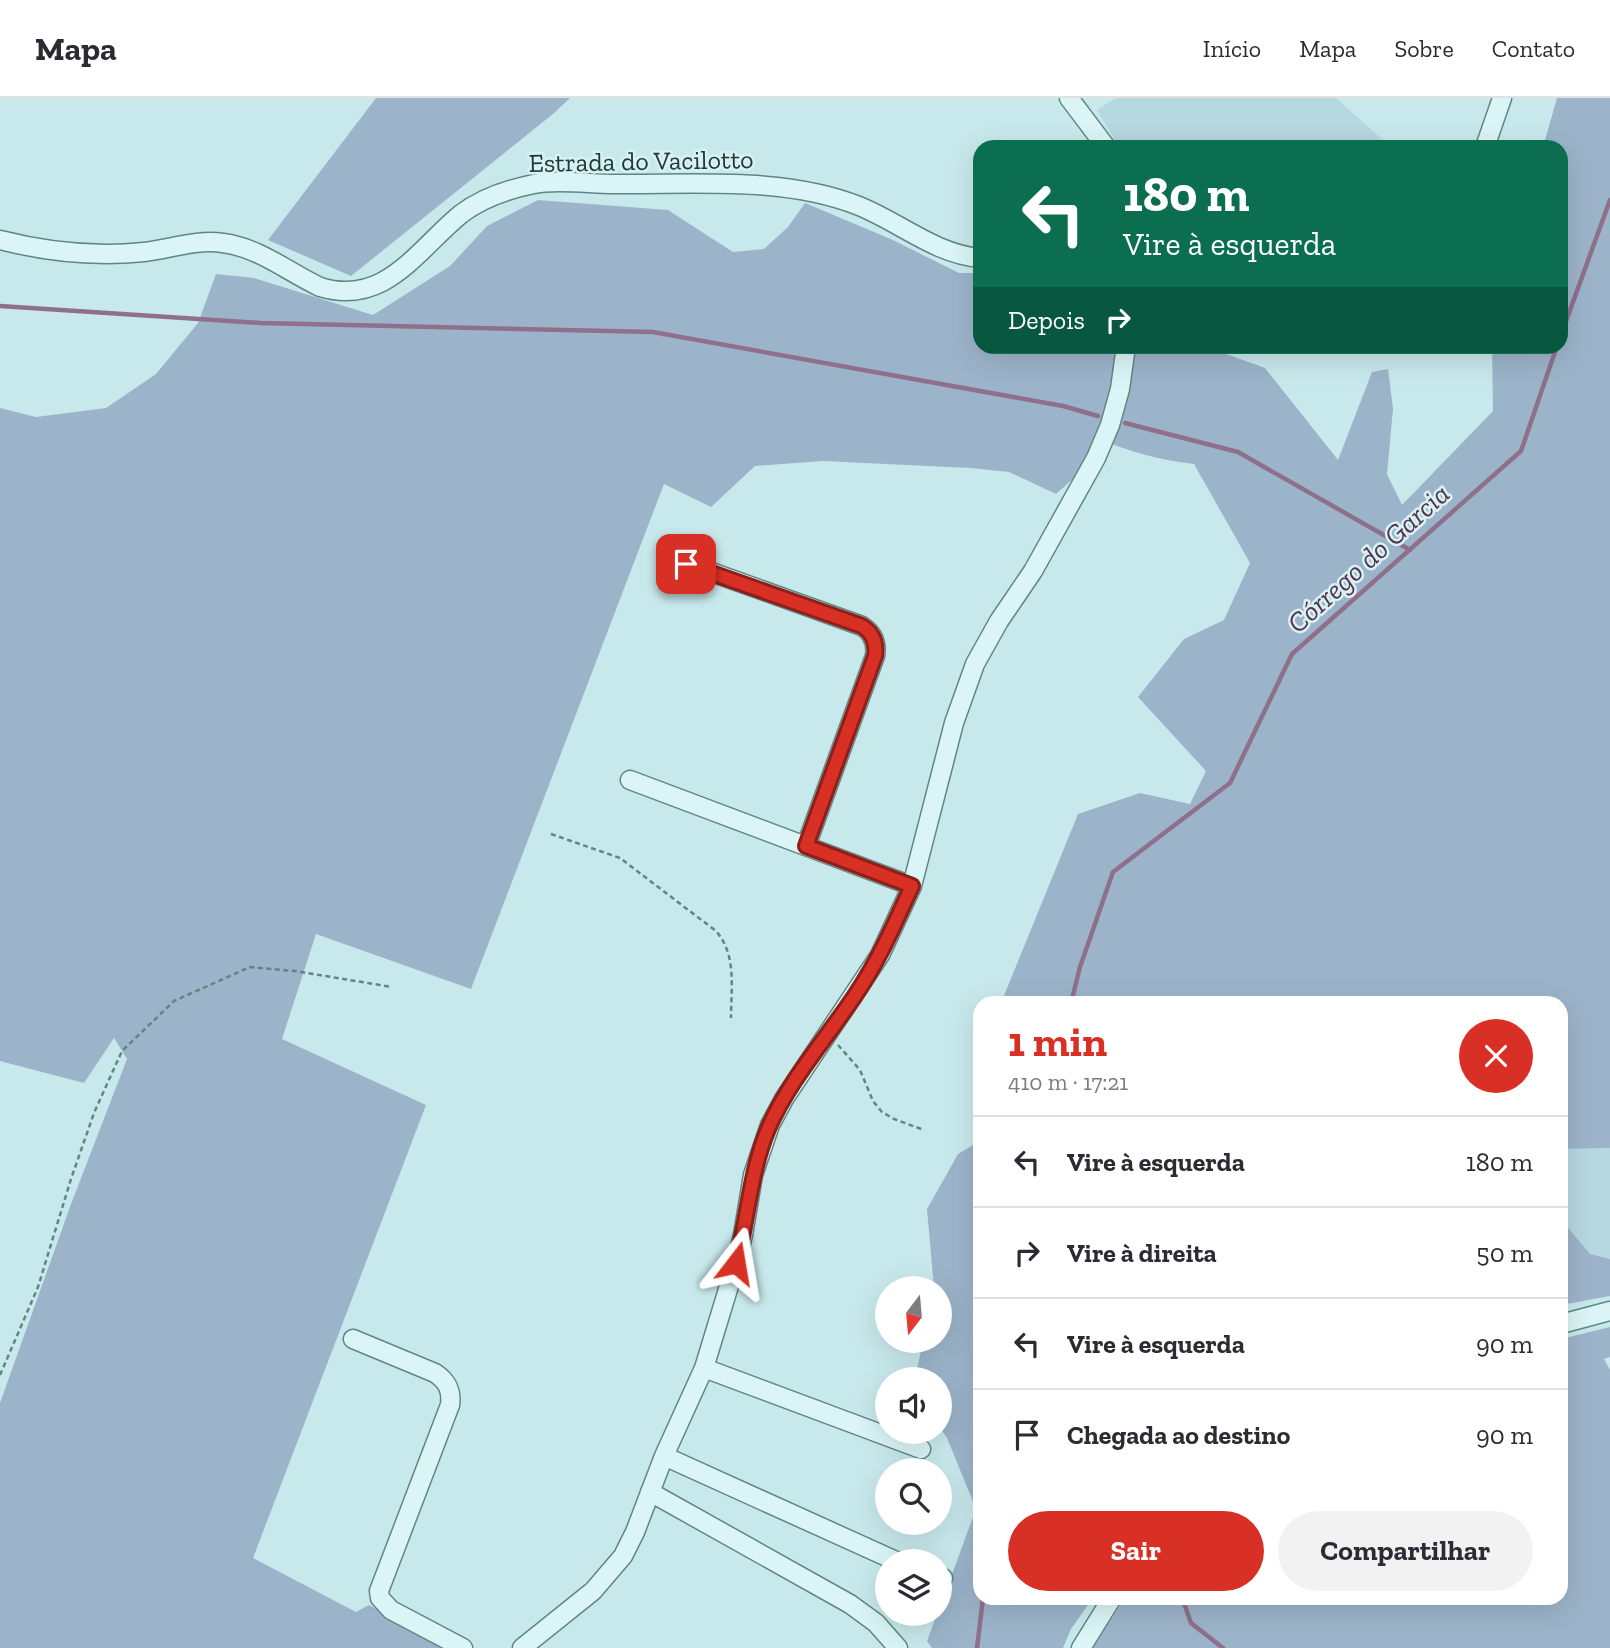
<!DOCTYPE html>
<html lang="pt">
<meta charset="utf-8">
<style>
body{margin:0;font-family:"Zilla Slab",serif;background:#f2f2f3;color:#2b2b33;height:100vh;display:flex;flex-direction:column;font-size:26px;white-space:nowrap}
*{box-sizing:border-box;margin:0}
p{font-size:23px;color:#7c7c81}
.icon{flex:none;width:38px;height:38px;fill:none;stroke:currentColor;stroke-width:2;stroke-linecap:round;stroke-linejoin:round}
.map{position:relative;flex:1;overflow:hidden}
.sheet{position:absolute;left:973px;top:898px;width:595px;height:609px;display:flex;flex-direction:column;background:#fff;border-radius:21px;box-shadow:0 7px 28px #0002}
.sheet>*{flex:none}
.hud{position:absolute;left:973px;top:42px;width:595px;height:214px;border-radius:21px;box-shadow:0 7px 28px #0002;background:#0b6e4f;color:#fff;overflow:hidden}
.needle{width:46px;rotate:196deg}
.tools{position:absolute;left:875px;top:1178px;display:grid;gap:14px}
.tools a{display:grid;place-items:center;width:77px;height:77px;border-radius:50%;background:#fff;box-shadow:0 7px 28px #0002;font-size:35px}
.pin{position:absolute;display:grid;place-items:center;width:60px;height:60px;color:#fff;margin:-30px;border-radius:14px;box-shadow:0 4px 10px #0006}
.me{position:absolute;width:77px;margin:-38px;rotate:14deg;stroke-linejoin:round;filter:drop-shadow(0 0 5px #0008)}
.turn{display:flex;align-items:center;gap:24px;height:147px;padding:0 35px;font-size:32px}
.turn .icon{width:91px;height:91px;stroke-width:2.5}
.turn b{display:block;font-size:49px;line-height:60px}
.then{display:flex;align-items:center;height:66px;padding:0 35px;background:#0003;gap:14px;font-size:26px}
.round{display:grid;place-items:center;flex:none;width:74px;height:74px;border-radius:37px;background:#f2f2f3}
.overview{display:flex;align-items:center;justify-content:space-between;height:119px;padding:0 35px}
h1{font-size:42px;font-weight:800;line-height:52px;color:#d93025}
.cta{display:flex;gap:14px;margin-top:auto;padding:14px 35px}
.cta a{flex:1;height:80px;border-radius:42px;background:#d93025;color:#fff;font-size:28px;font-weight:800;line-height:80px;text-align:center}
.cta a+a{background:#f2f2f3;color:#2b2b33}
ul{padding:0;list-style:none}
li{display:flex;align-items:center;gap:21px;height:91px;padding:0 35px;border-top:2px solid #e1e1e2}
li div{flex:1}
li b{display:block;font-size:26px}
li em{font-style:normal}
header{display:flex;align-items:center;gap:42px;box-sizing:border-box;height:98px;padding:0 35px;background:#fff;border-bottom:2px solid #e1e1e2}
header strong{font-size:33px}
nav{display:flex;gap:38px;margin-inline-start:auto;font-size:24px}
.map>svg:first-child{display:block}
</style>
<header>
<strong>Mapa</strong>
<nav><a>Início</a><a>Mapa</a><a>Sobre</a><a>Contato</a></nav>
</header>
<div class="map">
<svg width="1610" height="1550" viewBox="0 0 1610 1550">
<rect width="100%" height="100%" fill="#c8e9ec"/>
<path fill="#b6d8e1" d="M1116 0H1336L1384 43 1374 49H1119L1097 12Z
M1610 1050V1161L1590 1156 1561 1121V1051Z"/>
<path fill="#9cb4ca" d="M376 0H570L553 16 351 178 268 142Z
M1557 0H1610V1050L1561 1051V905H1001L1078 716 1140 695 1190 706 1206 673 1138 599 1184 541 1224 522 1250 465 1194 366C1159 362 1130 354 1097 340L1082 373 1056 396 1009 374 970 370 823 363 755 368 711 409 664 386 471 891 316 836 282 941 426 1007 253 1460 356 1514 369 1507 449 1550H0V1305L71 1106 127 961 114 940 84 985 0 963V310L36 319 106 310 156 276 198 225 216 176 254 180 373 217 450 168 487 128 538 102 668 112 733 154 764 151 788 129 805 105 893 142 959 175H980V248L1113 249 1117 259 1148 249H1207L1265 270 1338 362 1372 274 1388 271 1393 311 1387 376 1402 407 1493 313 1492 249 1561 248V49H1543Z
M980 1043V1500H1093L1071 1531 1063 1550H932L927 1543 937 1516H940V1509L976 1411 947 1340 940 1330V1281H915L923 1243 940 1242V1190H934L927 1111 958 1056Z
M1561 1121 1590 1156 1610 1161V1198L1561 1207Z
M1610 1229V1259L1604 1261 1610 1272V1550H1093L1125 1500H1561V1241Z"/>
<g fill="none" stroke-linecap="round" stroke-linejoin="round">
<path stroke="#8f708b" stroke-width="4.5" d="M0 208 261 225 653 234 1063 308 1098 318
M1561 237 1610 102
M1125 325 1238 354 1410 452
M1071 905 1080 869 1113 774 1230 685 1292 556 1521 353 1557 248
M1164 1500 1184 1505 1191 1525 1223 1550
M977 1550 983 1500"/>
<g stroke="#5e8783" stroke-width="21">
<path id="minor" d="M1069 0 1106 49
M1485 49 1502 0
M0 142C47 154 95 159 144 154 170 151 197 141 223 145 260 150 288 174 320 189 385 209 417 152 461 116 482 100 509 91 534 86 554 81 591 86 613 86 693 87 784 78 859 108 901 125 935 156 980 160
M686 465 862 528C873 535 877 545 875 558L806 748
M630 682 912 788
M1561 1226 1610 1213
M353 1241 435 1275C447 1283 452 1292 450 1307L379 1493 380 1500 391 1512 463 1550
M704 1270 921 1351
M664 1358 896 1463
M650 1394 850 1506 876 1525 898 1550
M940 1479 943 1480
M522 1550 593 1493 623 1458 635 1434 664 1358 704 1270 736 1165 743 1137 753 1077 770 1027 784 1001 880 857 912 788 954 625 975 566 999 523 1033 473 1096 360 1110 327 1120 291 1126 248
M1081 1550 1112 1500"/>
</g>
<path stroke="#5e8783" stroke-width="2.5" stroke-dasharray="5 3.5" stroke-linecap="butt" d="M551 736 620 760 716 833C737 857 731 890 731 920
M838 947 860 972 873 1003 882 1014 894 1021 924 1032
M0 1277 38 1189 71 1081 94 1015 122 953 174 903 250 869 295 873 392 889"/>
<use href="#minor" stroke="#dbf5f7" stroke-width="18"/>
</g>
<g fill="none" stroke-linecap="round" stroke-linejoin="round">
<g stroke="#8d1f18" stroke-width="18">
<path id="route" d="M686 466 862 528C873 535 877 545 875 558L806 748 912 788C895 825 879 862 856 896 827 940 789 982 768 1031 750 1074 748 1121 736 1165"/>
</g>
<use href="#route" stroke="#d93025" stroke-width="12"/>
</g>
<g text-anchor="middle" stroke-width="5" stroke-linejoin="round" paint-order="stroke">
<g font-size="26" fill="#213935" stroke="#d7f2f4">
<text transform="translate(641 63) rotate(-1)" y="9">Estrada do Vacilotto</text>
</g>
<g font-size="28" font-style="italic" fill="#57314b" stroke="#d7f2f4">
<text transform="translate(1368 460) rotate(-42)" y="10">Córrego do Garcia</text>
</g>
</g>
</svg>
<div class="tools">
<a><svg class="needle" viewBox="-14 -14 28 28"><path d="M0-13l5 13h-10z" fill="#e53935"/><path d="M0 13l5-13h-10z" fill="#7c7c81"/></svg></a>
<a><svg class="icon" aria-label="sound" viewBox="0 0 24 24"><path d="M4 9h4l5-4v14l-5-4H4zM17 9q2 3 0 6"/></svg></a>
<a><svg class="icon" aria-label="search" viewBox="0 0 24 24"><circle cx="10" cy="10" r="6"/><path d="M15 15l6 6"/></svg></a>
<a><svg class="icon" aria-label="layers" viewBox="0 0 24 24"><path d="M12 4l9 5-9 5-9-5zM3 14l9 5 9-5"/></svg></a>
</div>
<div class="pin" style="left:686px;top:466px;background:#d93025"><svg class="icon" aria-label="arrive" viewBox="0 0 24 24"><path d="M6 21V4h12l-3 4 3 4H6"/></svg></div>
<svg class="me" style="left:736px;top:1165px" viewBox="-20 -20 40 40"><path d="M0-17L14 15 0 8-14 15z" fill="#d93025" stroke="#fff" stroke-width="4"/></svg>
<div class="hud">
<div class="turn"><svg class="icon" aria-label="left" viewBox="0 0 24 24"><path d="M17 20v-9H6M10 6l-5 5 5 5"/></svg><div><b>180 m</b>Vire à esquerda</div></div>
<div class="then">Depois<svg class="icon" aria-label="right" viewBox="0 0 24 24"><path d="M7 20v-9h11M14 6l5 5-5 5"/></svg></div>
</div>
<section class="sheet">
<div class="overview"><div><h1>1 min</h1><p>410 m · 17:21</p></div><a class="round" style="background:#d93025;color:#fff"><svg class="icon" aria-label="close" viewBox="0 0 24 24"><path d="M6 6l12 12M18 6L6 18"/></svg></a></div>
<ul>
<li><svg class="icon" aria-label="left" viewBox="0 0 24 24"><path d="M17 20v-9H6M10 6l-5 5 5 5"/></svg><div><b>Vire à esquerda</b></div><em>180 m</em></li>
<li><svg class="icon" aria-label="right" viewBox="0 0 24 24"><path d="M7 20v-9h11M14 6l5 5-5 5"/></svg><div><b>Vire à direita</b></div><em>50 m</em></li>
<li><svg class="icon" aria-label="left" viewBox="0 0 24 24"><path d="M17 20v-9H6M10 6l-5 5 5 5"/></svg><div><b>Vire à esquerda</b></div><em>90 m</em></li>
<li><svg class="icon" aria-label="arrive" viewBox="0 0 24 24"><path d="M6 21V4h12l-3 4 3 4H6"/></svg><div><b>Chegada ao destino</b></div><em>90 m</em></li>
</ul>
<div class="cta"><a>Sair</a><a>Compartilhar</a></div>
</section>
</div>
